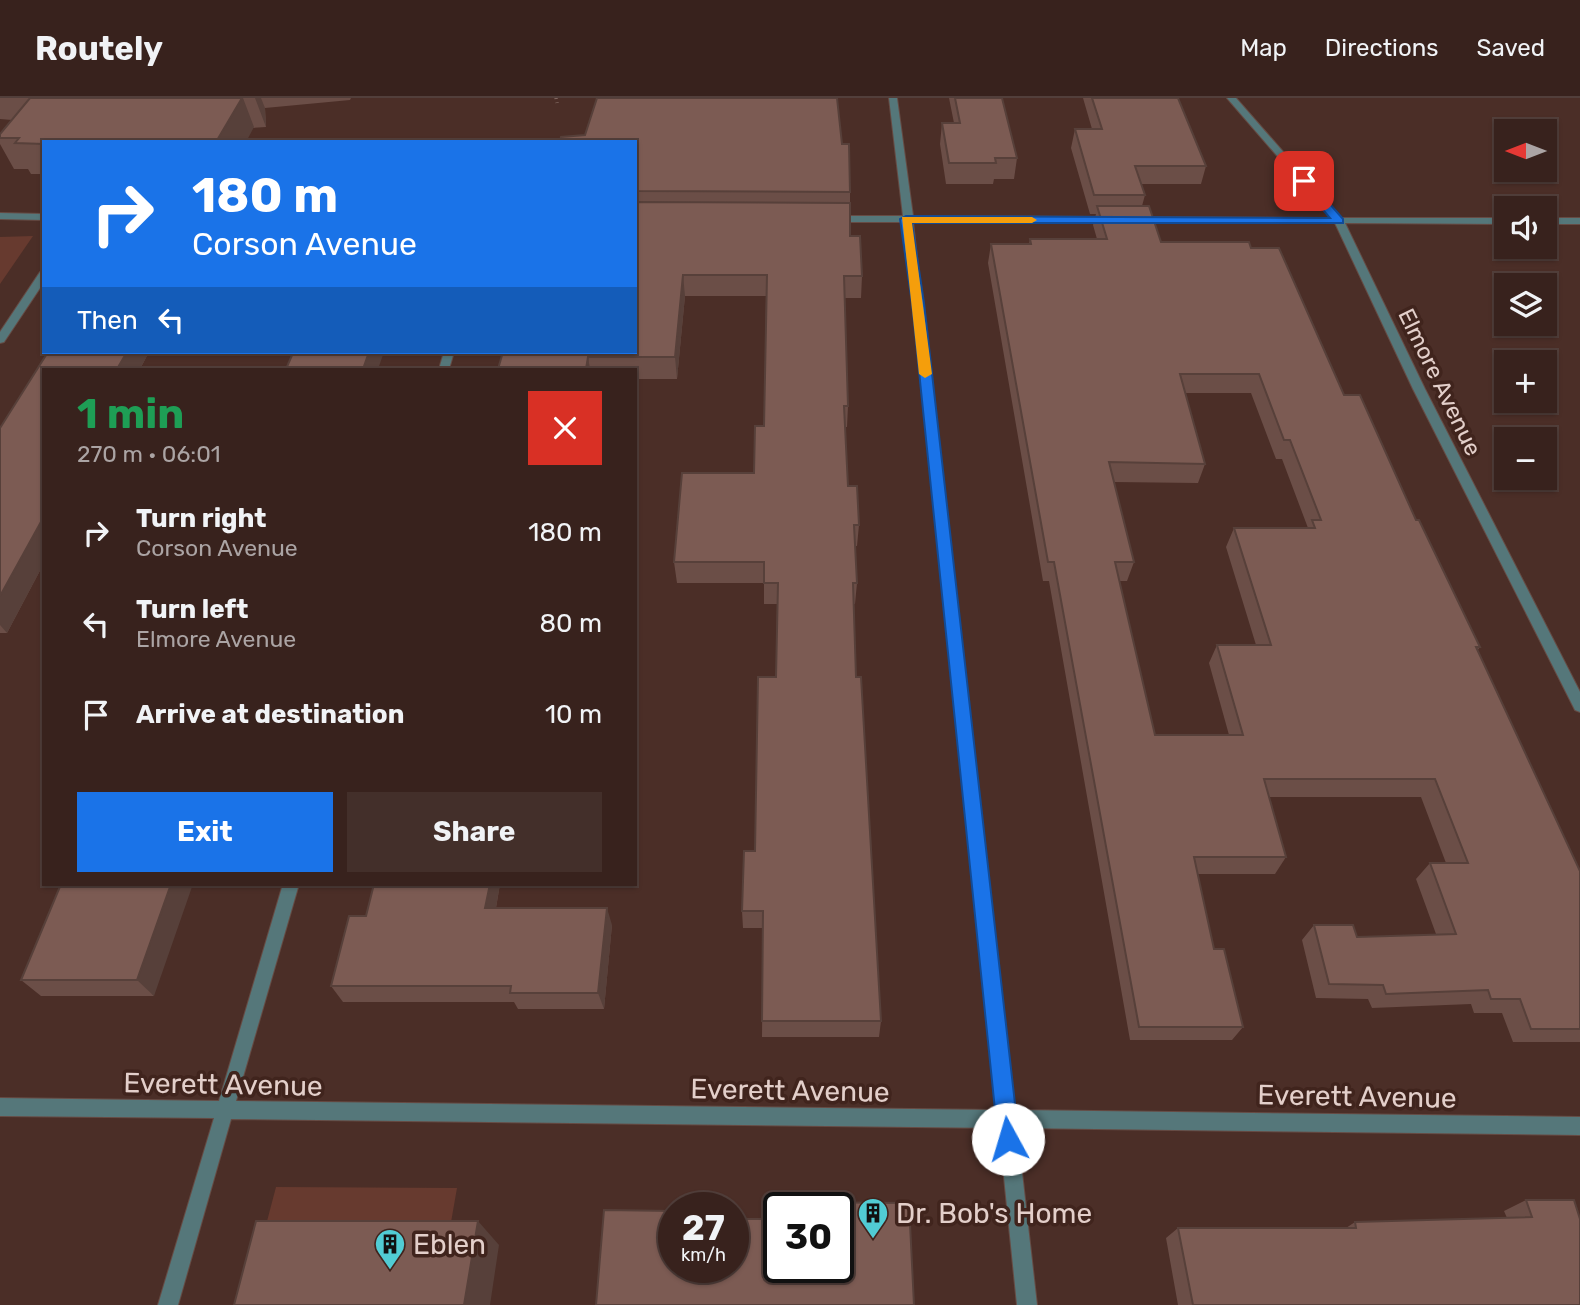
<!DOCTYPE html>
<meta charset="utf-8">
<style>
body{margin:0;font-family:Rubik,sans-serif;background:#432f2a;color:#f1f3f6;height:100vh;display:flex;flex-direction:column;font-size:26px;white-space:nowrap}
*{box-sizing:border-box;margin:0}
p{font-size:23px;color:#aba4a4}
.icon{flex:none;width:38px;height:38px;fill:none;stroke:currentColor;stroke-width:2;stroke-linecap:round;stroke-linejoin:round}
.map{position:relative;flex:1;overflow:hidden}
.sheet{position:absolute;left:42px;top:270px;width:595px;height:518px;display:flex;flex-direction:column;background:#38221d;border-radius:0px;box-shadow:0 2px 5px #0004,0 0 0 2px #523f3b}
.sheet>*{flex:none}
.guide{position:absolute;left:42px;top:42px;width:595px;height:214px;border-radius:0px;box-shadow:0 2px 5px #0004,0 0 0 2px #523f3b;background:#1a73e8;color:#fff;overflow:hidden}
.needle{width:46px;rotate:270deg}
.controls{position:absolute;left:1494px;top:21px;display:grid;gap:14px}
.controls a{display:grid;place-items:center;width:63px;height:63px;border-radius:0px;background:#38221d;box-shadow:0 2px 5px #0004,0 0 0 2px #523f3b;font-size:35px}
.speed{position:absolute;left:658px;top:1094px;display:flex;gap:14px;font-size:35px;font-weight:700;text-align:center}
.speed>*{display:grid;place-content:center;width:91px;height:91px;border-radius:50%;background:#38221d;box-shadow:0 2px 5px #0004,0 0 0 2px #523f3b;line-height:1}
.speed small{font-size:18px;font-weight:400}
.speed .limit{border:4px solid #111;border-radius:10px;background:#fff;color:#111}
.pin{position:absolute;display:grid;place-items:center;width:60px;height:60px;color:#fff;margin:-30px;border-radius:14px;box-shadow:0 4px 10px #0006}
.me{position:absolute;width:77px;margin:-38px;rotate:354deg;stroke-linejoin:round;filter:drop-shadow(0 0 5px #0008)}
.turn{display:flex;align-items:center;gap:24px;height:147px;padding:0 35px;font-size:32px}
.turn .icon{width:91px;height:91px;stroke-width:2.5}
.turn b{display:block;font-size:49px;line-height:60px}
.then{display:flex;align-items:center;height:66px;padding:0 35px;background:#0003;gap:14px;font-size:26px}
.round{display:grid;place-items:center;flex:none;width:74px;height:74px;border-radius:0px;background:#432f2a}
.summary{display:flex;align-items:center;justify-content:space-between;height:119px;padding:0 35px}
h1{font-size:42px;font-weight:700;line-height:52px;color:#1e9e55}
.action{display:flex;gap:14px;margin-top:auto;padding:14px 35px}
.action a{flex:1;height:80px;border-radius:0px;background:#1a73e8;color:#fff;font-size:28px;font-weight:700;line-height:80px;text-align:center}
.action a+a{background:#432f2a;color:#f1f3f6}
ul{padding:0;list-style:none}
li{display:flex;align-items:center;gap:21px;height:91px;padding:0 35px}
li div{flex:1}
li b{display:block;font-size:26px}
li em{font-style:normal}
header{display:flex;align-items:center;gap:42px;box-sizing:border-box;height:98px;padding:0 35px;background:#38221d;border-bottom:2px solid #523f3b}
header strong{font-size:33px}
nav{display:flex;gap:38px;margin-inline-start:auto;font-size:24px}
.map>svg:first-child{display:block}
</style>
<header>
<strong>Routely</strong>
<nav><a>Map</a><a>Directions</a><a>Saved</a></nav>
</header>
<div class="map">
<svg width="1580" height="1207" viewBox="0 0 1580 1207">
<rect width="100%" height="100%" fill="#4b2e27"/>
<path fill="#673a2f" d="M33 138 0 186V139Z
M276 1089 457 1090 447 1147 245 1207Z"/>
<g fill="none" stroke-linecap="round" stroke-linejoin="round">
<g stroke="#664b44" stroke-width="2">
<path id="minor" d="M889 0H897L913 118 1113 119 1118 122 1113 125 913 124 1015 1012 1580 1019V1037L1017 1030 1037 1207H1017L999 1030 231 1021 178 1207H158L214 1020 0 1018V1000L219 1003 283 786H299L236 1003 997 1012 904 124H833L828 121 833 118H903Z
M1227 0H1236L1341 120H1507V126L1345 125 1425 291 1580 594V614L1575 612 1573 608 1413 291 1335 125H1137L1132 122 1137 119 1331 120Z
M0 115 44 116V122L0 121Z
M1545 120H1580V126H1545Z
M44 173V184L4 244 0 245V234L40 174Z
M444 254H454L449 271H439Z"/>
</g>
<path stroke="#856c65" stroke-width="3.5" stroke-dasharray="1 3.5" stroke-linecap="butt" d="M556 0 557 5"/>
<use href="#minor" fill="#55777a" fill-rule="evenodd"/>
</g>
<path fill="#6b4e47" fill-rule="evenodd" d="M0 0H351L350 2 265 10 266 29 44 44V76H31L28 71H14L0 46V36L12 22 0 21Z
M949 0H1002L1017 60 1014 81H994L993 86H946L940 46 942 25H954Z
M1083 0H1178L1206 68 1201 86H1141L1145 97 1142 108 1161 144 1251 150 1344 297 1416 422 1480 549 1477 553 1580 773V944H1513L1502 915H1474L1471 906 1372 910 1368 901 1316 900 1302 842 1314 827 1357 839 1436 836 1416 781 1430 765H1446L1421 699H1269L1286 759 1275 776H1197L1214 851 1243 929 1232 942H1130L1049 483H1043L988 165 991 146H1029L1030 141H1097L1093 127 1096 116H1090L1071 50 1075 31H1092ZM1185 295H1251L1276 361H1282L1308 430H1234L1226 449 1256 547H1217L1209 565 1229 637H1155L1119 483H1127L1134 464 1114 384 1198 385 1205 366Z
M635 44 842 46 850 94V138L862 178 861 200H844L848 308 847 329H845L848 388 859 427 857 448H855L857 485 855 506H854L856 579 881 923 879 939H762L763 830H743L742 813 755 753 776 579 777 506H764V485H677L674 464 754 375 764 328 766 198H685L677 281H635V271H498L503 254H635Z
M48 254H149L140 271H44V465L7 535H0V330Z
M61 786 154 898H41L21 882Z
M374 786H500L496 810 612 827 604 911H518L514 904H343L331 888 366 818Z
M1526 1102 1580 1207H1178L1166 1140 1178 1130H1346L1355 1124 1507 1120 1504 1113Z"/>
<path fill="#57403a" d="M242 0H243L254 29 246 44H216Z
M255 0H261L265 10 266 29Z
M683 177 685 198 677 281 675 259Z
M127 254H149L140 271H117Z
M369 254H384L378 271H363Z
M588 259 590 271H586Z
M42 422 44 425V465L7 535 0 527V498Z
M171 786H193L154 898 137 882Z
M490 786H500L493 827 485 810Z
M607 810 612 827 604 911 598 895Z
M478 1123 499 1147 490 1207H464Z"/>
<path fill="#7c5b53" stroke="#57403a" stroke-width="2" fill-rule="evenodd" d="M30 0H242L216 44H44V46L15 45 19 40H0V36Z
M597 0H837L842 46H849L850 94 635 93V44H560L561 39 585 37Z
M955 0H1002L1017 60H995L996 65H949L942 25H960Z
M1092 0H1178L1206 68H1135L1145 97H1094L1075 31H1102Z
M635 104 850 105V138H860L862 178H844L848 308H844L848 388H857L859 427H854L857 485H853L856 579H861L881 923H762L763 813H742L744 753H755L758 579H776L778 485H764V464H674L682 375H754L755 328H764L767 177H683L675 259H588L586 271H498L503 254H635Z
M1097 108H1149L1161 144H1249L1251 150H1279L1344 297H1360L1416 422H1419L1480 549H1476L1580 773V931H1531L1520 901H1491L1488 892 1386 896 1383 887 1329 886 1314 827H1353L1357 839 1456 836 1430 765H1468L1435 681H1264L1286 759H1194L1214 851H1224L1243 929H1139L1054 464H1048L991 146H1031L1030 141H1107ZM1180 276H1259L1284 342H1290L1321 422H1312L1315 430H1234L1271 547H1217L1243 637H1155L1115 464H1134L1109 364 1205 366Z
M48 254H127L117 271H44V422H42L0 498V330Z
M288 254H369L363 271H286L293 255H287Z
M61 786H171L137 882H21Z
M374 786H490L485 810H607L598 895H510L511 888H331L349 818H366Z
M1526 1102H1574L1580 1121V1207H1193L1178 1130H1356L1355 1124 1532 1119Z
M785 1104 909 1105 914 1207H596L604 1112 674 1113V1169H733V1121H779V1169H838V1110H785Z
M256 1123H478L464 1207H234Z"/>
<path fill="#1a73e8" stroke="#114b97" stroke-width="2" d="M1301 81H1308L1343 121V125H912L924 205 1019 1041 1016 1048 1008 1051 1001 1048 998 1041 912 205 900 121 906 118 1330 120 1301 86Z"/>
<path fill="#f59e0b" d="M902 119H1032L1037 122 1032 125H912L932 276 925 280 919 276Z"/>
<defs>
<g id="building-pin" transform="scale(1.575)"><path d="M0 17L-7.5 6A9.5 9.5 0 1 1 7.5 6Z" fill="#51ccd4" stroke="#40241d"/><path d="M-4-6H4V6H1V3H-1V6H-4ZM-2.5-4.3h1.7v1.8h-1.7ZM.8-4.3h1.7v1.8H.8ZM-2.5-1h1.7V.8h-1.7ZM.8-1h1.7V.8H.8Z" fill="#111"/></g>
</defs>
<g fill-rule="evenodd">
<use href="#building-pin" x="873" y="1115"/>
<use href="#building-pin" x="390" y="1146"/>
</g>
<g text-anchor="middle" stroke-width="7" stroke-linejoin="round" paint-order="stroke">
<g font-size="23" fill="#e3cfca" stroke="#40241d">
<text transform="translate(1440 284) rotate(64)" y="8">Elmore Avenue</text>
</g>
<g font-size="28" fill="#e3cfca" stroke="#40241d">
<text transform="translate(223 986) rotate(1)" y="10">Everett Avenue</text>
<text transform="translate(790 992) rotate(1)" y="10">Everett Avenue</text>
<text transform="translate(1357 998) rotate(1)" y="10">Everett Avenue</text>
</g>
<g font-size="28" fill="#e3cfca" stroke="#40241d" text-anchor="start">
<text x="896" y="1125">Dr. Bob's Home</text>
<text x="413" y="1156">Eblen</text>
</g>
</g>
</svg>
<div class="controls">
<a><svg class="needle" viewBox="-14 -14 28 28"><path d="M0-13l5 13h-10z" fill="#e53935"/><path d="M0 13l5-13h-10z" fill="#aba4a4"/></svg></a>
<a><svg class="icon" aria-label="sound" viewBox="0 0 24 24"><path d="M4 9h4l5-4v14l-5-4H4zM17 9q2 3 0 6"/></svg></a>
<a><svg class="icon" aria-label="layers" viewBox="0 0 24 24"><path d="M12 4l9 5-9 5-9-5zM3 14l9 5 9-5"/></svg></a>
<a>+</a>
<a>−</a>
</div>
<div class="speed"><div>27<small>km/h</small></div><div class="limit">30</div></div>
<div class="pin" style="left:1304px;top:83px;background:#d93025"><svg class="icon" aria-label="arrive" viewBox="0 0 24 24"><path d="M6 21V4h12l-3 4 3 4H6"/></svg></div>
<svg class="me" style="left:1008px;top:1041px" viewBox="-20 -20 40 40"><circle r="19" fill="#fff"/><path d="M0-13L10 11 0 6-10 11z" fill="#1a73e8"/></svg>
<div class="guide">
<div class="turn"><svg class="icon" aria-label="right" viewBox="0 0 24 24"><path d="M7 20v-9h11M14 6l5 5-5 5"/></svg><div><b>180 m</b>Corson Avenue</div></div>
<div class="then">Then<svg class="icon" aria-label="left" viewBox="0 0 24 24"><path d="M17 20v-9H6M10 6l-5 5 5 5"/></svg></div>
</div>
<section class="sheet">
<div class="summary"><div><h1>1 min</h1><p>270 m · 06:01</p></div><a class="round" style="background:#d93025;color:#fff"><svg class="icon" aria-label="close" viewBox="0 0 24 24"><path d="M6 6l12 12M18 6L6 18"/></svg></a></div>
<ul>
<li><svg class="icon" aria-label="right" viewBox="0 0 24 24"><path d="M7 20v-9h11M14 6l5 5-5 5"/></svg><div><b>Turn right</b><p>Corson Avenue</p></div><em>180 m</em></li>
<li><svg class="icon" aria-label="left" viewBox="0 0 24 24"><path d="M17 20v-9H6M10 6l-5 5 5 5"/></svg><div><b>Turn left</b><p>Elmore Avenue</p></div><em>80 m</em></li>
<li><svg class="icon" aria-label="arrive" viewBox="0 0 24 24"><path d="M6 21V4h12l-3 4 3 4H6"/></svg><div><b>Arrive at destination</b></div><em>10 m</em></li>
</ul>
<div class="action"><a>Exit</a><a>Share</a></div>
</section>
</div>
